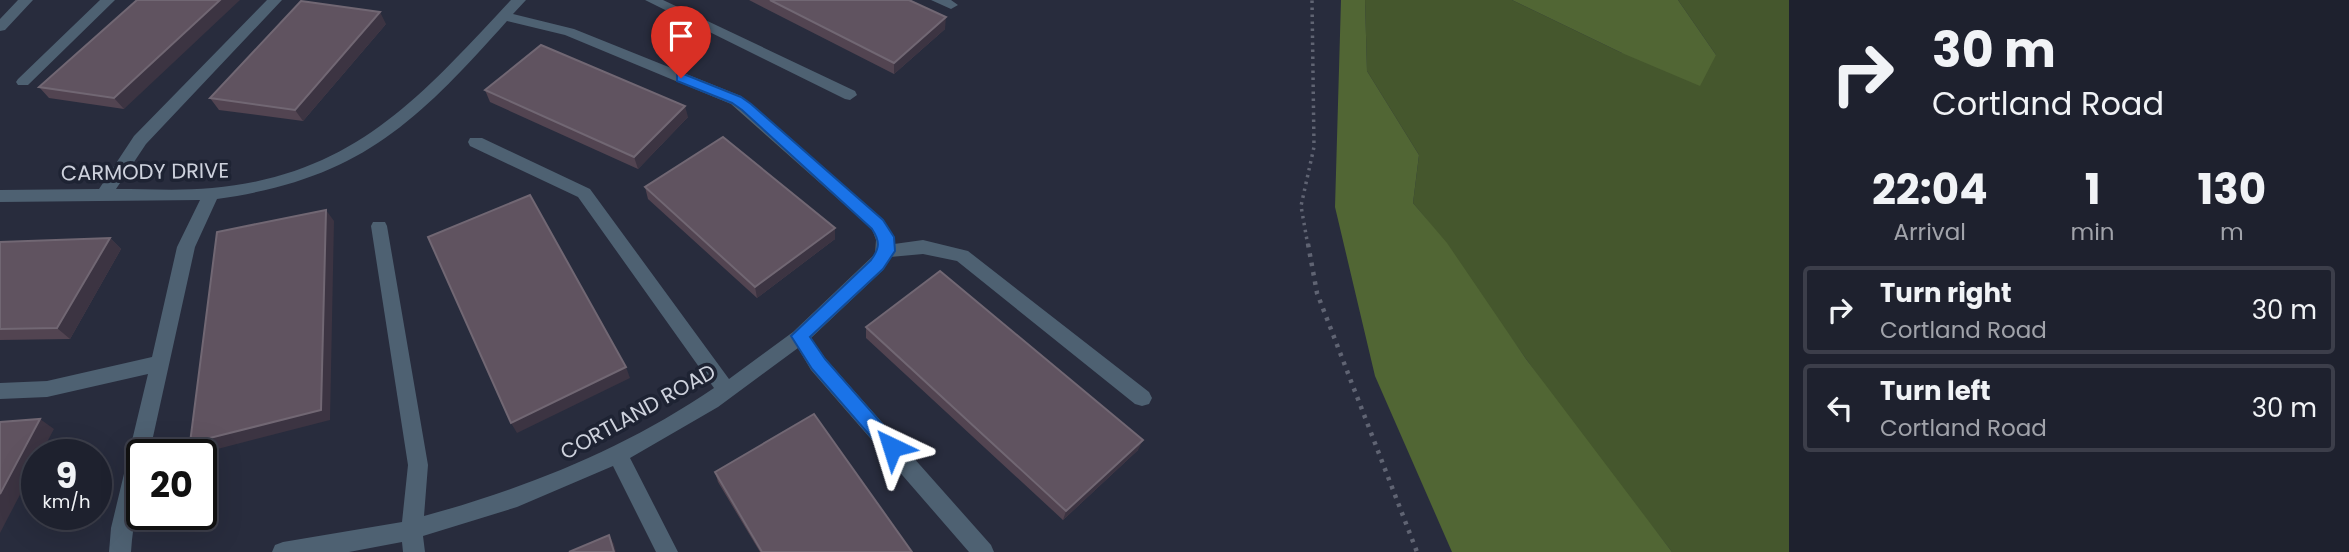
<!DOCTYPE html>
<style>
body{margin:0;font-family:Poppins,sans-serif;background:#2b2e3a;color:#f1f3f6;height:100vh;display:flex;flex-direction:column;font-size:26px;white-space:nowrap}
*{box-sizing:border-box;margin:0}
p{font-size:23px;color:#a1a3aa}
.icon{flex:none;width:38px;height:38px;fill:none;stroke:currentColor;stroke-width:2;stroke-linecap:round;stroke-linejoin:round}
.map{position:relative;flex:1;overflow:hidden}
.sheet{display:flex;flex-direction:column;background:#1e212e;width:560px}
.sheet>*{flex:none}
.banner{background:#1e212e;color:#f1f3f6;overflow:hidden}
.speed{position:absolute;left:21px;top:439px;display:flex;gap:14px;font-size:35px;font-weight:700;text-align:center}
.speed>*{display:grid;place-content:center;width:91px;height:91px;border-radius:50%;background:#1e212e;box-shadow:0 7px 28px #0002,0 0 0 2px #3c3e4a;line-height:1}
.speed small{font-size:18px;font-weight:400}
.speed .limit{border:4px solid #111;border-radius:10px;background:#fff;color:#111}
.pin{position:absolute;display:grid;place-items:center;width:60px;height:60px;color:#fff;margin:-72px -30px;border-radius:50% 50% 50% 0;rotate:-45deg;box-shadow:0 0 7px #0007}
.pin .icon{rotate:45deg}
.me{position:absolute;width:77px;margin:-38px;rotate:319deg;stroke-linejoin:round;filter:drop-shadow(0 0 5px #0008)}
.turn{display:flex;align-items:center;gap:24px;height:147px;padding:0 28px;font-size:32px}
.turn .icon{width:91px;height:91px;stroke-width:2.5}
.turn b{display:block;font-size:49px;line-height:60px}
.eta{display:flex;justify-content:space-evenly;align-items:center;height:119px;text-align:center}
.eta b{font-size:42px;font-weight:700;line-height:49px}
ul{padding:0;list-style:none}
li{display:flex;align-items:center;gap:21px;height:88px;margin:0 14px 10px;padding:0 14px;border:4px solid #3c3e4a;border-radius:7px}
li div{flex:1}
li b{display:block;font-size:26px}
li em{font-style:normal}
main{display:flex;flex:1;min-height:0}
.map>svg:first-child{display:block}
</style>
<main>
<div class="map">
<svg width="1789" height="552" viewBox="0 0 1789 552">
<rect width="100%" height="100%" fill="#282c3d"/>
<path fill="#45572d" d="M1365 0H1512L1622 53 1716 55 1678 0H1789V552H1672C1623 489 1573 425 1526 359 1488 307 1455 252 1413 203L1419 155 1367 71Z"/>
<path fill="#516634" d="M1341 0H1365L1367 71 1419 155 1413 203 1447 243 1526 359 1672 552H1452L1375 376 1335 207Z
M1512 0H1678L1716 55 1700 86 1622 53Z"/>
<g fill="none" stroke-linecap="round" stroke-linejoin="round">
<path stroke="#606473" stroke-width="3.5" stroke-dasharray="2.5 4.5" stroke-linecap="butt" d="M1308 246 1301 206 1314 147 1312 0"/>
<path stroke="#606473" stroke-width="4.5" stroke-dasharray="3.5 6" stroke-linecap="butt" d="M1308 244 1317 293 1417 552"/>
<path fill="#4e6172" fill-rule="evenodd" d="M18 0H33L5 30 0 31V19Z
M100 0H115L28 85H18L16 82 18 79Z
M267 0H282L146 144 116 189C148 189 181 191 212 188 355 175 421 96 511 0H526L513 14 574 29 741 96 884 221 894 244 923 240 968 251 1149 392 1152 398 1149 404 1142 406 1135 404 957 261 923 254 890 257 883 270 811 338 825 358 991 545 994 552H969L811 370 798 348 718 407 630 458 678 552H656L613 466 517 507 423 536 425 552H403L402 542 349 552H272L275 545 283 542 402 522 408 465 371 226 373 222H385L387 226 428 465 424 516C527 488 626 448 714 388L578 197 470 146 468 142 470 138H482L590 189 729 379 793 332 875 254 876 240 872 229 731 104 565 35 507 21C415 124 359 179 217 199L195 247 149 455H142C142 488 133 519 131 552H109L111 528 148 374 47 397 0 399V383L47 381 152 357 177 247 200 200 0 202V190L99 189 134 136Z
M645 0H663L855 91 857 95 850 100 845 99Z
M931 0H951L958 5 951 9Z"/>
</g>
<path fill="#524451" d="M137 0 124 109 49 98 39 87Z
M749 0H909L945 29 894 74Z
M386 24 303 121 219 110 210 98Z
M485 90 688 117 638 169 490 102Z
M645 187 835 239 757 298 648 199Z
M110 238 121 249 70 339 0 340V242Z
M866 327 1138 450 1063 520 866 338Z
M715 472 912 552H760L718 482Z"/>
<path fill="#3c3442" d="M220 0H240L124 109 114 98Z
M380 12 386 24 303 121 295 110Z
M946 17 945 29 894 74V63Z
M685 106 688 117 638 169 634 157Z
M326 210 334 221 330 420 202 453 190 443Z
M835 228V239L757 298 755 287Z
M110 238 121 249 70 339 57 328Z
M626 367 630 378 517 433 511 423Z
M40 419 54 429 40 455H37V462L0 533V494Z
M1143 440 1138 450 1063 520 1066 511Z
M609 535 614 544 616 552H614Z"/>
<path fill="#605360" stroke="#716773" stroke-width="2" d="M137 0H220L114 98 39 87Z
M770 0H909L946 17 894 63Z
M301 1 380 12 295 110 210 98Z
M541 45 685 106 634 157 485 90Z
M723 137 835 228 755 287 645 187Z
M530 195 626 367 511 423 428 237Z
M326 210 321 410 190 443 217 232Z
M110 238 57 328 0 329V242Z
M940 271 1143 440 1066 511 866 327Z
M814 414 912 552H762L715 472Z
M40 419 0 494V422Z
M609 535 614 552H569Z"/>
<path fill="#1a73e8" stroke="#114b97" stroke-width="2" d="M681 73 741 97 751 104 883 220 894 237 895 251 883 269 810 337 825 359 898 442 901 447 898 453 892 456 885 453 812 369 791 336 871 260C880 248 880 241 872 229L742 110 732 103 677 81V74Z"/>
<g text-anchor="middle" stroke-width="7" stroke-linejoin="round" paint-order="stroke">
<g font-size="21" fill="#ced2dd" stroke="#1e2333">
<text transform="translate(145 172) rotate(-1)" y="7">CARMODY DRIVE</text>
<text transform="translate(638 412) rotate(-29)" y="7">CORTLAND ROAD</text>
</g>
</g>
</svg>
<div class="speed"><div>9<small>km/h</small></div><div class="limit">20</div></div>
<div class="pin" style="left:681px;top:78px;background:#d93025"><svg class="icon" aria-label="arrive" viewBox="0 0 24 24"><path d="M6 21V4h12l-3 4 3 4H6"/></svg></div>
<svg class="me" style="left:892px;top:447px" viewBox="-20 -20 40 40"><path d="M0-17L14 15 0 8-14 15z" fill="#1a73e8" stroke="#fff" stroke-width="4"/></svg>
</div>
<section class="sheet">
<div class="banner">
<div class="turn"><svg class="icon" aria-label="right" viewBox="0 0 24 24"><path d="M7 20v-9h11M14 6l5 5-5 5"/></svg><div><b>30 m</b>Cortland Road</div></div>
</div>
<div class="eta">
<div><b>22:04</b><p>Arrival</p></div>
<div><b>1</b><p>min</p></div>
<div><b>130</b><p>m</p></div>
</div>
<ul>
<li><svg class="icon" aria-label="right" viewBox="0 0 24 24"><path d="M7 20v-9h11M14 6l5 5-5 5"/></svg><div><b>Turn right</b><p>Cortland Road</p></div><em>30 m</em></li>
<li><svg class="icon" aria-label="left" viewBox="0 0 24 24"><path d="M17 20v-9H6M10 6l-5 5 5 5"/></svg><div><b>Turn left</b><p>Cortland Road</p></div><em>30 m</em></li>
</ul>
</section>
</main>
